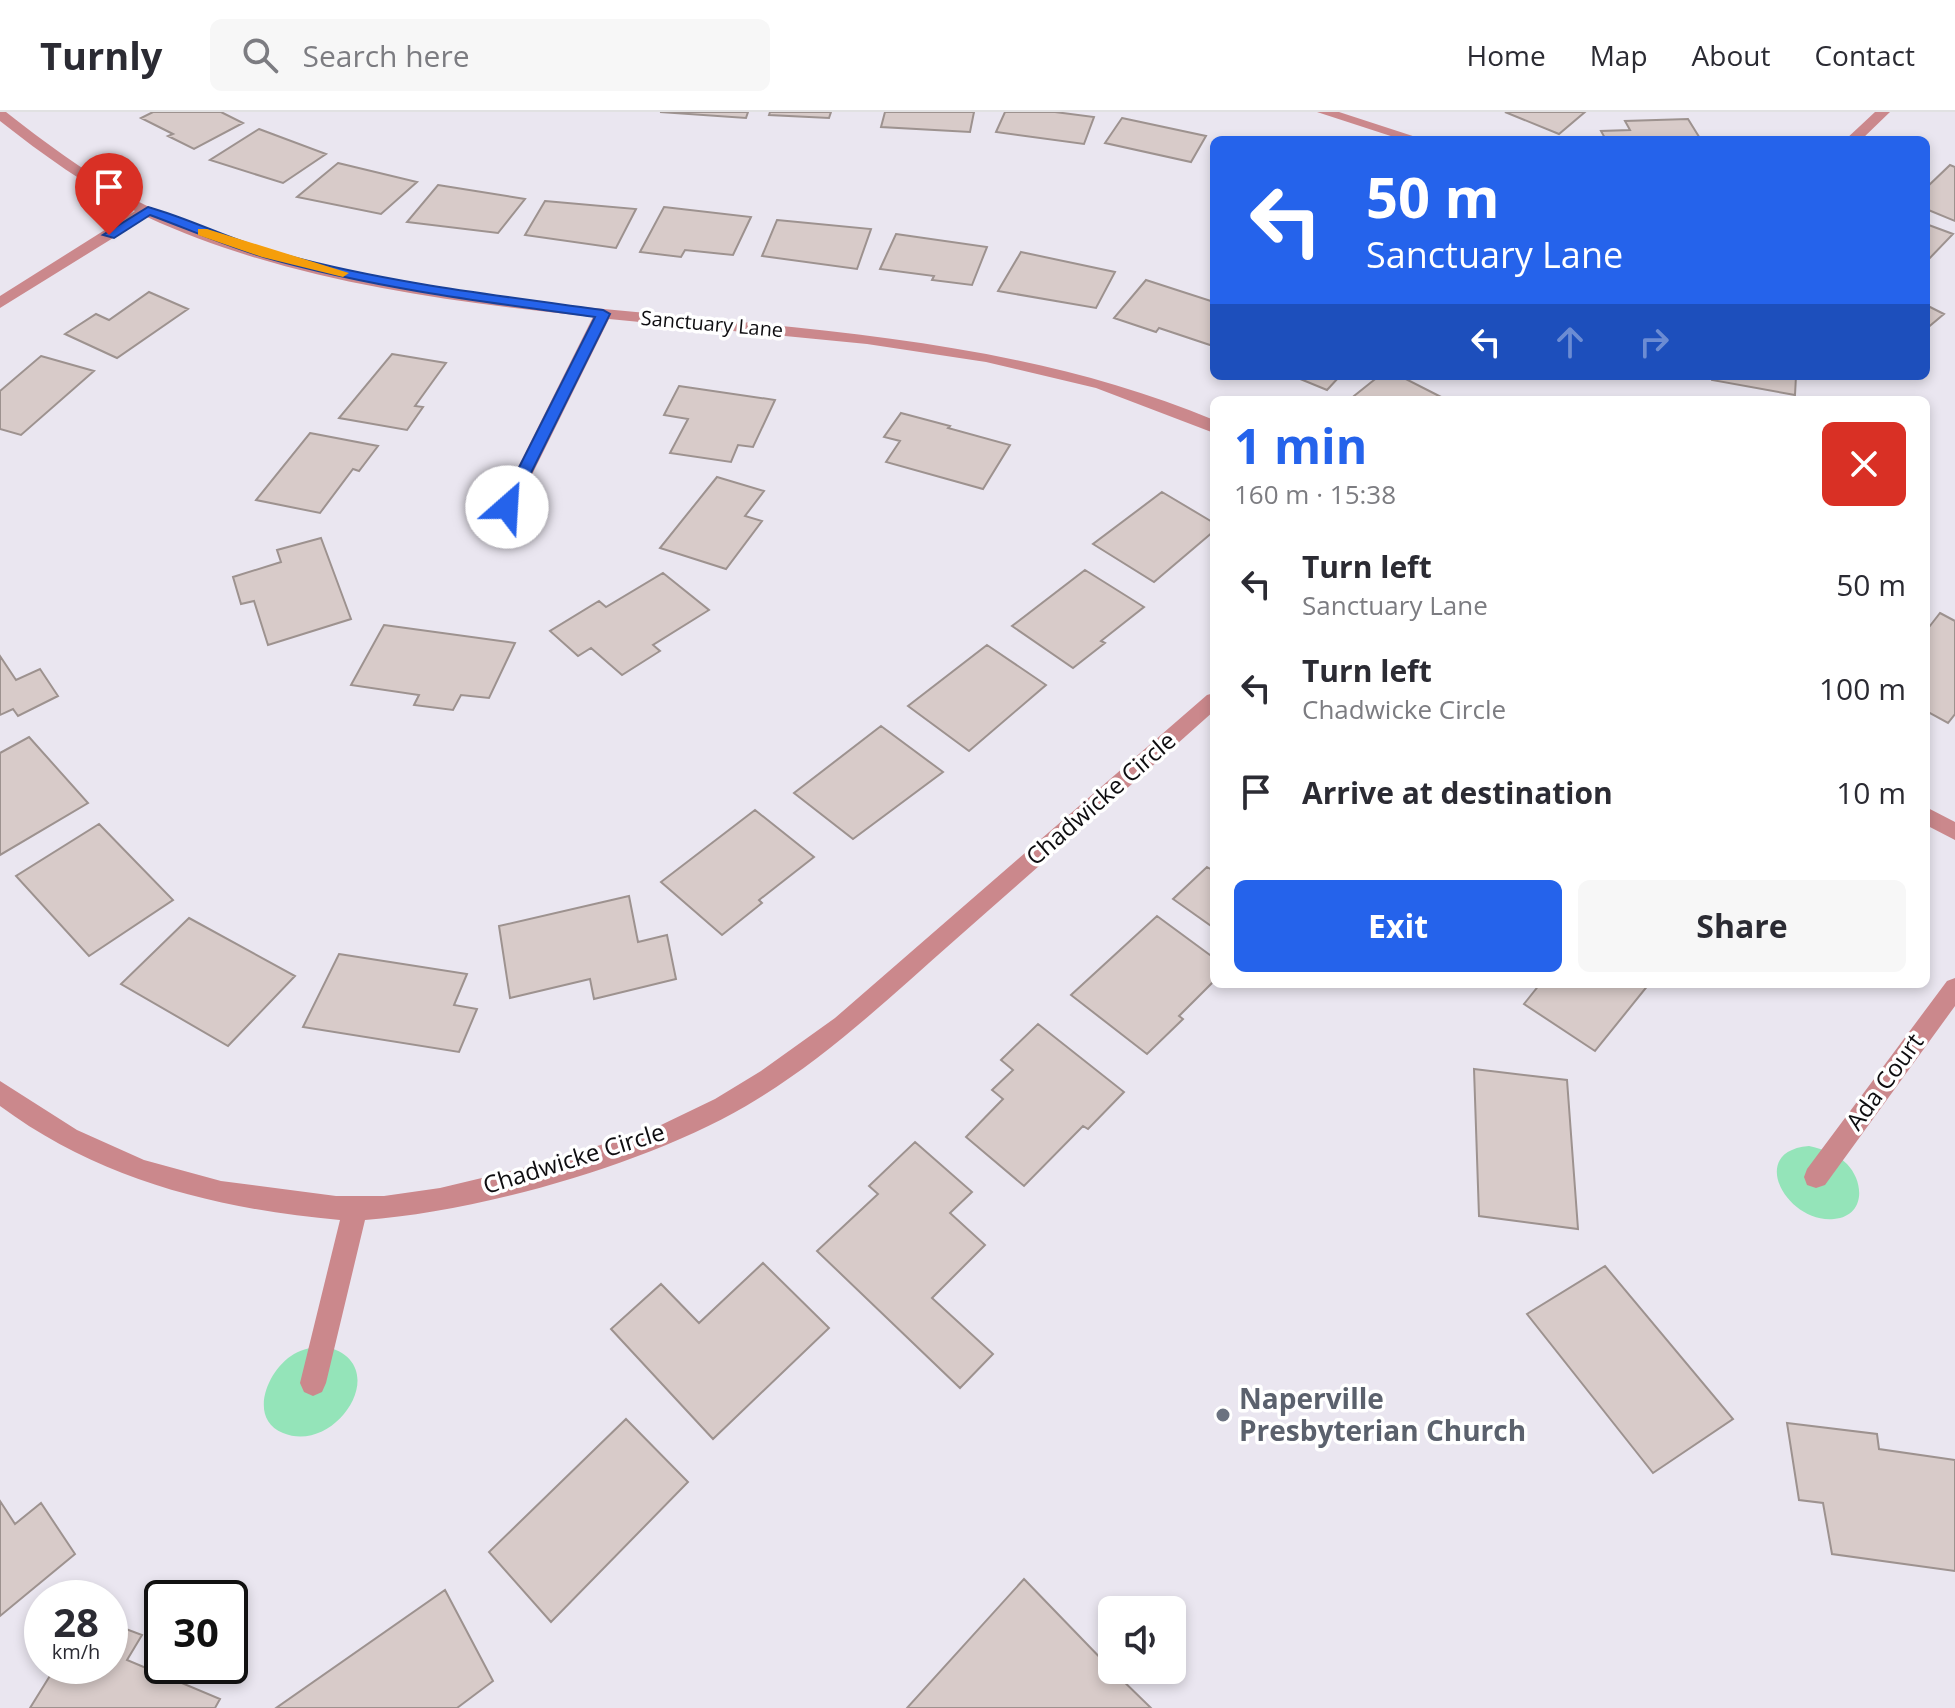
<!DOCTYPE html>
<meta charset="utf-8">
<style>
body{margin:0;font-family:"Open Sans",sans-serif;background:#f7f7f7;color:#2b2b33;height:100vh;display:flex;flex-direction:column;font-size:30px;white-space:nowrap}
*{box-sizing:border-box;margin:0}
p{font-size:26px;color:#7c7c81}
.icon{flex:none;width:44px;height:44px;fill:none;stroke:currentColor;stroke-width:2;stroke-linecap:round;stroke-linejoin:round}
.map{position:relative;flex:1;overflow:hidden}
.panel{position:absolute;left:1210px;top:284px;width:720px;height:592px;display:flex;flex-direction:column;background:#fff;border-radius:12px;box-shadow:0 4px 12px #0003}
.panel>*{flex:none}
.hud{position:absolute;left:1210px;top:24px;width:720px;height:244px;border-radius:12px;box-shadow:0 4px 12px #0003;background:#2563eb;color:#fff;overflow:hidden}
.fabs{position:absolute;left:1098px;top:1484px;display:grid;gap:16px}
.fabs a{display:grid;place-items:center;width:88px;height:88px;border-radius:12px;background:#fff;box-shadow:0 4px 12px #0003;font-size:40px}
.speed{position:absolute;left:24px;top:1468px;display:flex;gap:16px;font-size:40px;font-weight:700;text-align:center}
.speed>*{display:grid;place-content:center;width:104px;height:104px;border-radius:50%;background:#fff;box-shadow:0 4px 12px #0003;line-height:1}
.speed small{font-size:20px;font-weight:400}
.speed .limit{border:4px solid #111;border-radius:12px;background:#fff;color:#111}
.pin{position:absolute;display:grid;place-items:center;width:68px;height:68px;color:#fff;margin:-82px -34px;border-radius:50% 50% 50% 0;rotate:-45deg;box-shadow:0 0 8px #0007}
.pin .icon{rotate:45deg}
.me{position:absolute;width:88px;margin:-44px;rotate:26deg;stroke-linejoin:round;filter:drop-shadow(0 0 6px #0008)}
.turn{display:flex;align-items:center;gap:28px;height:168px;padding:0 24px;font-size:36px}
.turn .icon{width:104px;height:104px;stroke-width:2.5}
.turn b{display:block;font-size:56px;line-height:68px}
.lanes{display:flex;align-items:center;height:76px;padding:0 24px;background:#0003;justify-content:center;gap:40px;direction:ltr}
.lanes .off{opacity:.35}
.round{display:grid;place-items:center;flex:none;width:84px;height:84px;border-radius:12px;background:#f7f7f7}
.overview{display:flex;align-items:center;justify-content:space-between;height:136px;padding:0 24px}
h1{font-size:48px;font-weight:700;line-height:60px;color:#2563eb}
.cta{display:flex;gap:16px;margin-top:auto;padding:16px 24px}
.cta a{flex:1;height:92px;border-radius:12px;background:#2563eb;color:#fff;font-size:32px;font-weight:700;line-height:92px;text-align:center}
.cta a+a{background:#f7f7f7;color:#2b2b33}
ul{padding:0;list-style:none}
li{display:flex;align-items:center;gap:24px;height:104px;padding:0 24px}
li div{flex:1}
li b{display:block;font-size:30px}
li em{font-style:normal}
header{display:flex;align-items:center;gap:48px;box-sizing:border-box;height:112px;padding:0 40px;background:#fff;border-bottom:2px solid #e1e1e2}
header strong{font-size:38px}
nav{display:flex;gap:44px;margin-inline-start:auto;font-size:28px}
.search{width:560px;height:72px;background:#f7f7f7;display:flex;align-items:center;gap:20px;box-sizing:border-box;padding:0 28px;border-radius:12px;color:#7c7c81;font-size:30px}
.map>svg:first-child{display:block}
</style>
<header>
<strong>Turnly</strong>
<div class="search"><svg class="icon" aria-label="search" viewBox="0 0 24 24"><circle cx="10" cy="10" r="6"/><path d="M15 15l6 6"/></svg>Search here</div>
<nav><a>Home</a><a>Map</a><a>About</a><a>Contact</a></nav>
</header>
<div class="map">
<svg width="1955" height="1596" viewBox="0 0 1955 1596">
<rect width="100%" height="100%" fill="#eae6f0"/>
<path fill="#94e4b9" d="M505 380C518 381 528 383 534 395 529 421 484 433 473 406L478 392 495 382Z
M1809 1034C1823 1037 1837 1042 1847 1052 1865 1071 1865 1104 1834 1107 1787 1112 1746 1039 1809 1034Z
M323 1234C397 1249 337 1344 283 1321 247 1306 268 1257 294 1242 303 1237 313 1235 323 1234Z"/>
<path fill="#d8cbc9" stroke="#9d928f" stroke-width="2" d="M153 0H221L243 11 194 37 168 24 173 22 141 6Z
M660 0H748L746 6Z
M770 0H831L829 6 769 3Z
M885 0H974L970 20 881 15Z
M1005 0H1055L1094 5 1084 32 996 20Z
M1505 0H1585L1559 22Z
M1122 6 1206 24 1191 50 1105 31Z
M1688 7 1701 28H1606L1601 19 1630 18 1625 9Z
M259 17 326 42 283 71 210 48Z
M338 51 417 70 381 102 297 85Z
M1950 53 1955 55V109L1926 97V76Z
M438 73 525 87 498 121 407 110Z
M545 89 636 97 616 136 525 123Z
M664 95 751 105 733 143 685 138 681 145 640 140Z
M777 108 871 117 857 157 762 144Z
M1926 112 1953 122 1926 150Z
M896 122 987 135 972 173 932 168 934 164 880 157Z
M1021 140 1115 160 1096 196 998 179Z
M1146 168 1214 190V228L1210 233 1159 216 1156 220 1114 206Z
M149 180 188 197 117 246 65 222 96 202 109 208Z
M1926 193 1944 202 1926 217Z
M392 242 446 251 415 294 423 295 407 318 339 306Z
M41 244 94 259 21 323 0 317V279Z
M1293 264H1340L1327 278Z
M1379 264H1400L1447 288H1349Z
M1712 264H1796L1795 283 1712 268Z
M679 274 775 288 753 335 738 333 731 350 670 341 688 307 664 303Z
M901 301 950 314 948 316 1010 333 983 377 886 350 900 329 884 325Z
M310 321 378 334 359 359 353 357 320 401 256 388Z
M717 365 764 379 745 404 762 409 726 457 660 436Z
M1162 380 1214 411V419L1154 470 1093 432Z
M321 426 351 507 268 533 254 489 241 492 233 465 281 450 277 438Z
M1085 458 1144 495 1101 529 1105 531 1073 556 1012 514Z
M663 461 709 498 653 533 660 539 622 563 591 536 578 544 550 519 599 489 606 495Z
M1940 501 1955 509V602L1948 611 1926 599V519Z
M384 513 515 531 489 586 461 583 453 598 414 593 419 583 351 573Z
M987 533 1046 573 969 639 908 594Z
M0 544 16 568 40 557 58 584 18 604 13 597 0 603Z
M881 614 943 660 853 727 794 681Z
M29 625 88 691 0 743V641Z
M755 698 814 745 759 788 762 791 722 823 661 770Z
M99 712 173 788 89 844 16 764Z
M1207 755 1214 759V816L1173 787Z
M629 784 638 830 667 823 676 867 594 887 590 867 510 886 499 814Z
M1157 804 1214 846V869L1179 904 1183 907 1147 942 1071 883Z
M189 806 295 864 228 934 121 872Z
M339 842 467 862 454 893 477 897 459 940 303 915Z
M1540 872H1649L1595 939 1524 892Z
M1038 912 1124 980 1088 1017 1083 1014 1024 1074 966 1025 1003 987 992 978 1013 958 1001 948Z
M1474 957 1567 968 1578 1117 1479 1104Z
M915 1030 972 1080 950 1101 985 1133 932 1186 993 1242 960 1276 817 1139 878 1082 869 1074Z
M763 1151 829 1216 713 1327 611 1217 661 1172 699 1211Z
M1605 1154 1733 1307 1653 1361 1527 1202Z
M626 1307 688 1370 551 1510 489 1440Z
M1787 1311 1877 1322 1879 1337 1955 1348V1459L1832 1442 1823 1391 1799 1388Z
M0 1389 15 1412 41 1391 75 1442 0 1504Z
M1024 1467 1112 1558 1151 1596H907Z
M445 1478 493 1569 457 1596H276Z
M110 1511 142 1523 127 1548 220 1587 215 1596H30L56 1554H110Z"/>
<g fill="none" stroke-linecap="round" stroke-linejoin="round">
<path fill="#cb888c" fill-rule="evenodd" d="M0 0H6C57 40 112 80 171 105 505 241 880 169 1214 308V321L1096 276 986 250 867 232 609 207 516 395 507 401 498 395 593 205C443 189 286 169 147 105L0 196V184L135 99C87 74 43 43 0 9Z
M1317 0H1339L1425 28H1403Z
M1875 0H1890L1861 28H1845Z
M1214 581V599C1128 676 1041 752 955 828 888 887 823 949 746 994 647 1052 479 1100 365 1108L326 1271 322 1280 313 1284 304 1280 300 1271 340 1108C217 1097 100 1068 0 994V969L77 1018 144 1048 221 1069 336 1084H384L440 1076 523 1056 614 1029 661 1013 715 987 761 959 835 906 1207 583Z
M1926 695 1955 710V728L1926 713Z
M1955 866V894L1825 1073 1816 1076 1807 1073 1804 1065 1807 1057 1947 869Z"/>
</g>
<path fill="#2563eb" stroke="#184099" stroke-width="2" d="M148 95C191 107 231 128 274 140 382 170 492 183 603 198L610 202 514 395 507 400 499 395 595 205C484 190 373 176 264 145 226 134 188 117 150 103L114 126 103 123Z"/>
<path fill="#f59e0b" d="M198 117H207L349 161 343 165 262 145 198 123Z"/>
<circle fill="#6b7280" stroke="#fff" stroke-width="3" cx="1223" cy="1303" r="8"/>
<g text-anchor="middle" stroke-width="7" stroke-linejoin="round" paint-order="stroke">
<g font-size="20" fill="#0e0d10" stroke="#fff">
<text transform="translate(712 212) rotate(5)" y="7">Sanctuary Lane</text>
</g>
<g font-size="24" fill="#0e0d10" stroke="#fff">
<text transform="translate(1101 687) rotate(-41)" y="8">Chadwicke Circle</text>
<text transform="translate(1885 970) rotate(-54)" y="8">Ada Court</text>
<text transform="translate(574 1047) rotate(-17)" y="8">Chadwicke Circle</text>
</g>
<g font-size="28" font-weight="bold" fill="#5b616d" stroke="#fff" text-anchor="start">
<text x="1239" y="1297">Naperville<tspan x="1239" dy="32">Presbyterian Church</tspan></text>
</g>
</g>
</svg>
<div class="fabs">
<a><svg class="icon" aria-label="sound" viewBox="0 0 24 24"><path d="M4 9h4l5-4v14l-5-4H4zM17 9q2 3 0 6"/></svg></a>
</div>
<div class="speed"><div>28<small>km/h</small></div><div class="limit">30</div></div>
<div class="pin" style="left:109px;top:123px;background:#d93025"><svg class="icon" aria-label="arrive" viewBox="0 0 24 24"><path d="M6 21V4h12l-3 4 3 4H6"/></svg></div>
<svg class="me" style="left:507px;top:395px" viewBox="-20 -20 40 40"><circle r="19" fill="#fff"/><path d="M0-13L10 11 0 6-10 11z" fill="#2563eb"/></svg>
<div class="hud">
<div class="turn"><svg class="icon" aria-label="left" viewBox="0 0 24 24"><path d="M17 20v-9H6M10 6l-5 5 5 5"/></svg><div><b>50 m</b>Sanctuary Lane</div></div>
<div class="lanes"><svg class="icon" aria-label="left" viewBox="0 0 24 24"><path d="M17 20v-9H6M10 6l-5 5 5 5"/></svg><svg class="icon off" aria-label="ahead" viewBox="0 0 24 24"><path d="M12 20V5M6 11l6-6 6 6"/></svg><svg class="icon off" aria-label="right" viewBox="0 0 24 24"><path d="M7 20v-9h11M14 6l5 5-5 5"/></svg></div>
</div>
<section class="panel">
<div class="overview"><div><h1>1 min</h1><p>160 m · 15:38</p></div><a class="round" style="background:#d93025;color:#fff"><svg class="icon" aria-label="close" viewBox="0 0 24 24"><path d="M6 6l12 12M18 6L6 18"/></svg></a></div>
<ul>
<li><svg class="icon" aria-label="left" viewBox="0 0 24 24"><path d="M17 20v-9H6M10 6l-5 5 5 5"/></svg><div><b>Turn left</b><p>Sanctuary Lane</p></div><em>50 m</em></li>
<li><svg class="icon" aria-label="left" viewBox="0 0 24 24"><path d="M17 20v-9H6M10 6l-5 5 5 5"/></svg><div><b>Turn left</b><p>Chadwicke Circle</p></div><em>100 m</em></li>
<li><svg class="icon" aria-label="arrive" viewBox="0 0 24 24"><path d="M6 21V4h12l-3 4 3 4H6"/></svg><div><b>Arrive at destination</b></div><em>10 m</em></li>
</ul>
<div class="cta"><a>Exit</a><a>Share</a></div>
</section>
</div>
